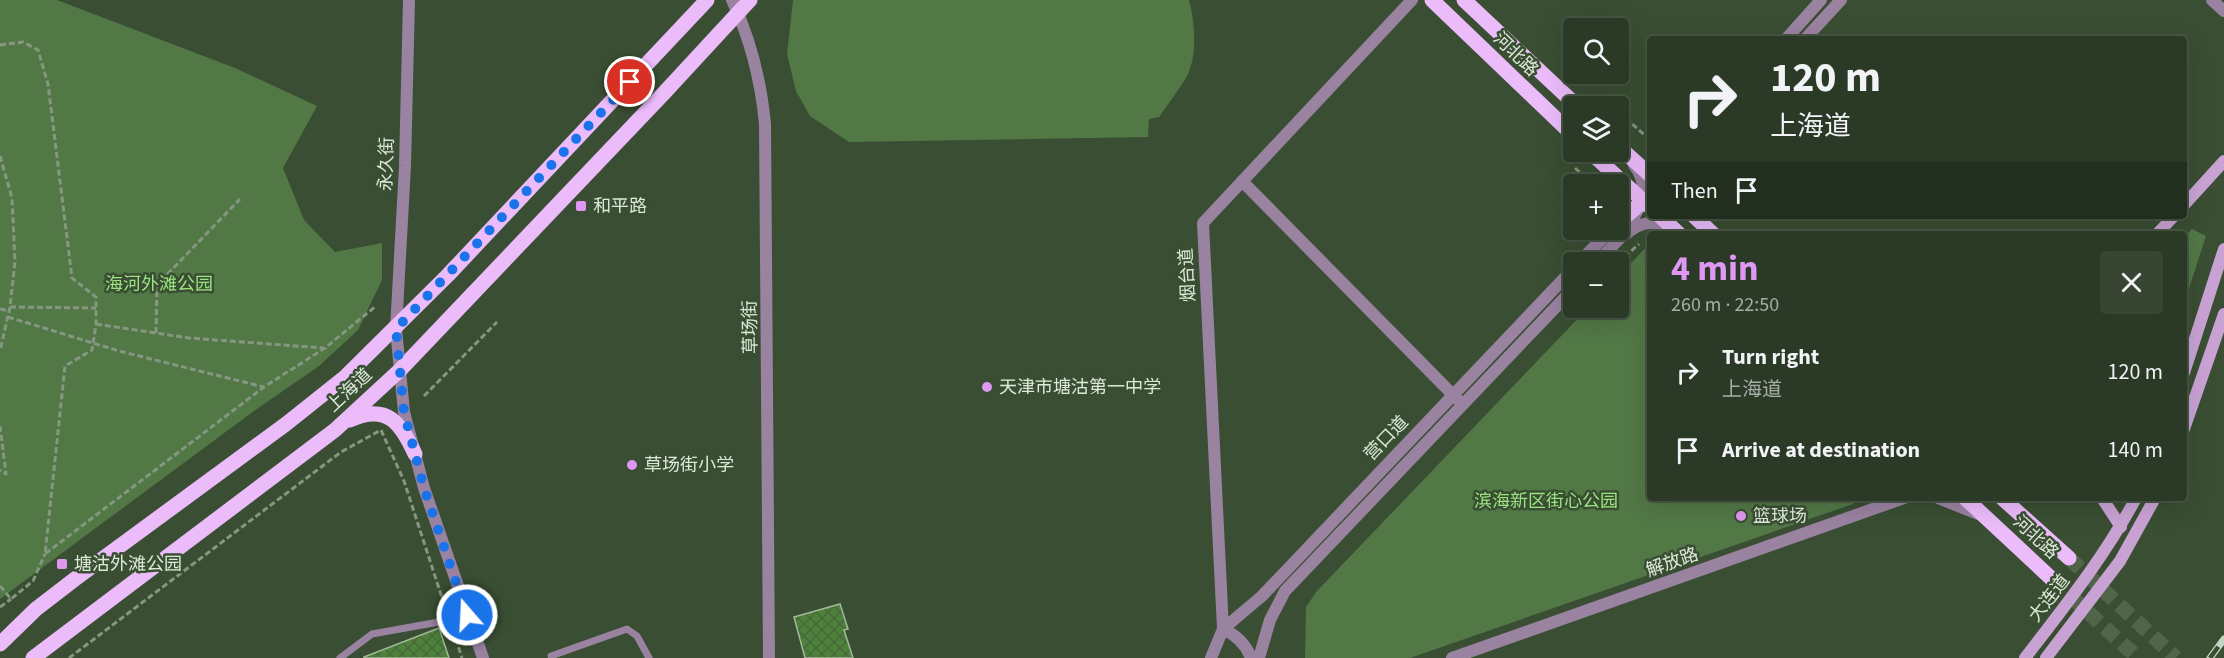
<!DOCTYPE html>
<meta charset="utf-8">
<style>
body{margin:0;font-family:"Source Sans 3","Noto Sans SC",sans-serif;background:#374532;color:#f1f3f6;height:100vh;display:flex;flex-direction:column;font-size:22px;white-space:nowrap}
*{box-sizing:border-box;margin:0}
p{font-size:20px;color:#a6ada7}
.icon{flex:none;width:33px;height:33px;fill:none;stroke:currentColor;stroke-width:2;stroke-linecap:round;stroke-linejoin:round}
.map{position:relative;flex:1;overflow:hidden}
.panel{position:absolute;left:1647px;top:231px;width:540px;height:270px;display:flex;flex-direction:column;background:#2b3a26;border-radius:6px;box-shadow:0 6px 24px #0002,0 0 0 2px #475443}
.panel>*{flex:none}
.top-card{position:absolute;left:1647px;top:36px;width:540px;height:183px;border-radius:6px;box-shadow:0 6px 24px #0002,0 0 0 2px #475443;background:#2b3a26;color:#f1f3f6;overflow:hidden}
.controls{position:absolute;left:1563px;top:18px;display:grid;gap:12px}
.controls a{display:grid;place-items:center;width:66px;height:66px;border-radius:6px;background:#2b3a26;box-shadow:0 6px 24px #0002,0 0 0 2px #475443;font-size:30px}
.pin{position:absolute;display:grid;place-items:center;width:51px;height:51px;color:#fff;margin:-26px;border:3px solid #fff;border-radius:50%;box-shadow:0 2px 6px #0007}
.me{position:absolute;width:66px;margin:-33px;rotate:341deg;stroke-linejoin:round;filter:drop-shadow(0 0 4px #0008)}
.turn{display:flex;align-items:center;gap:21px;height:126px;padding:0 24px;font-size:27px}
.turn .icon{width:78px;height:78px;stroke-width:2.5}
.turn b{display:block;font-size:42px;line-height:51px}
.then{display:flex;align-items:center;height:57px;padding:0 24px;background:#0003;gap:12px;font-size:22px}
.round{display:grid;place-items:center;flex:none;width:63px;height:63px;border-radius:6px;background:#374532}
.summary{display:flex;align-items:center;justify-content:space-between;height:102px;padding:0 24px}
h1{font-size:36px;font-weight:700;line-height:45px;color:#de98f3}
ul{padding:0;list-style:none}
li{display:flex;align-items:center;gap:18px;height:78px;padding:0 24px}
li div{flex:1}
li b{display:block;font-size:22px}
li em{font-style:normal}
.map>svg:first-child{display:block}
</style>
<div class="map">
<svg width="2224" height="658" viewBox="0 0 2224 658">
<defs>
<pattern id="building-cross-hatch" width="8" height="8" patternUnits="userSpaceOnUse" patternTransform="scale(1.5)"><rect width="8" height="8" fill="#4d823a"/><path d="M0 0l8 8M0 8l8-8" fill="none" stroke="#48673d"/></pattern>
</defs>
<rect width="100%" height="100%" fill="#394e32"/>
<path fill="#527846" d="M0 0H57L235 68 317 106 283 168 304 220 335 252 382 243V280L358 330 319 366 254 411 0 599Z
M793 0H1189C1195 23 1198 56 1186 78 1178 91 1168 104 1159 117L1149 119 1148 137 849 142 810 116 796 91 787 54Z
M2192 229 2206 236 2184 304V238Z
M1649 244 1650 498H1857L1853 504 1410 658H1305L1306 607 1317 591 1588 308H1618L1619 276Z"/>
<path fill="url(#building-cross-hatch)" stroke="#a2ba9a" stroke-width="1.5" d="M840 604 848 629 844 630 853 658H805L794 617Z
M439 628 449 658H364V657Z"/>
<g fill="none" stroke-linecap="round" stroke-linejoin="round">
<path stroke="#51654b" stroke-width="15" stroke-dasharray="15 8" stroke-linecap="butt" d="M2069 558 2176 658
M2054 581 2138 658"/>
<path stroke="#869781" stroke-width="3" stroke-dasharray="6 3" stroke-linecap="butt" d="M0 45 23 42 38 50 48 84 72 278 96 297V324L92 350 65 366 45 554 264 387 325 348 376 306
M1619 112 1650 140
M0 156 12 198 15 262 10 307 0 351
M1575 168 1593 184
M1730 216 1732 218
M1618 263 1639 244
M10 307 96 308
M0 309 9 311
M8 317 119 351 264 387
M96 324 189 338 323 348
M156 333 157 285 240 199
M424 396 497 322
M0 426 6 474 0 470
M0 586 11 599 33 581 45 554
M0 607 11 599
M453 630 462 658
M69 658 341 452 381 430 404 481 446 610"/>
<path stroke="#9a82a1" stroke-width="7" d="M340 658 372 634 450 620 467 615
M552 658 551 656 627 629 637 636 649 658"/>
<path stroke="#9a82a1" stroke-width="12" d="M732 0C750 38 761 82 765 124L769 658
M1242 181 1462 404"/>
<path stroke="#9a82a1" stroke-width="12" d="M409 0 405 166 396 329 404 412 424 488 483 658
M2212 0 2224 11
M1786 39 1821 0
M1805 39 1841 0
M1626 234C1641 222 1652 219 1669 230
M1620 238C1636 214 1655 192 1634 165
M1579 262 1611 230
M1597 262 1625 233
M1938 498 1978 514
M1223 629 1262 596 1574 268
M1223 629C1236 635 1246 644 1251 658
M1211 658 1223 629 1203 223 1412 0
M1259 658 1270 620 1285 591 1574 288
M1452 658 1904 498"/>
<path stroke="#c8a2d3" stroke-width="12" d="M2184 205 2224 161
M2157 234 2174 216
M2184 373 2224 249
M2184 429 2224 314
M2102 498 2121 527
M2025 658C2065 606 2105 556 2136 498
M2046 658 2120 561 2155 498"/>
<path stroke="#ebbbfa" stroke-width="15" d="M1432 0 1574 136
M1464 0 1577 106
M1618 146 1650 175
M1590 152 1650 207
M1618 196V214
M1660 216 1679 234
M1694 216 1713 234
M1618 223 1640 204 1650 200
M350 420C387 403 401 423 415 454
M1965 498 2054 581
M2002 498 2069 558
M0 644 36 609 75 579 286 424 345 377 448 275 707 0
M33 658 335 430 400 370 664 93 750 0"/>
<g stroke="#c5d3c1" stroke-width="7">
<path id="rail" d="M2210 658 2224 639"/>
</g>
<use href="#rail" stroke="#394e32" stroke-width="4.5" stroke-dasharray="14" stroke-linecap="butt"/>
</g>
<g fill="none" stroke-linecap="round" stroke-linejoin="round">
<path stroke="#1a73e8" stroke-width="10" stroke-dasharray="0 18" d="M467 615 424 488 404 412 396 329 630 82"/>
</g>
<g fill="#de98f3" stroke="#394e32" stroke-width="2">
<rect x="575" y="200" width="12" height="12" rx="3"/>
<circle cx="987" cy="387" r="6"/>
<circle cx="632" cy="465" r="6"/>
<circle cx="1741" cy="516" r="6"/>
<rect x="56" y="558" width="12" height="12" rx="3"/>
</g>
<g text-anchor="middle" stroke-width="5" stroke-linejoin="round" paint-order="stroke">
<g font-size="18" fill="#dce9d8" stroke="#394e32">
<text transform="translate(1516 54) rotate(44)" y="6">河北路</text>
<text transform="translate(386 164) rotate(-88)" y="6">永久街</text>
<text transform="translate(1187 275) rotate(-93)" y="6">烟台道</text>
<text transform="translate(750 327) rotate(-91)" y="6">草场街</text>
<text transform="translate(349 390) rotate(-43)" y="6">上海道</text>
<text transform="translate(1386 438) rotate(-46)" y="6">营口道</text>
<text transform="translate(2036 537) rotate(43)" y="6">河北路</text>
<text transform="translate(1672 562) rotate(-19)" y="6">解放路</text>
<text transform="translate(2049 598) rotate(-52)" y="6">大连道</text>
</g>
<g font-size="18" fill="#dce9d8" stroke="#394e32" text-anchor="start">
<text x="593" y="212">和平路</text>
<text x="999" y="393">天津市塘沽第一中学</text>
<text x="644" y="471">草场街小学</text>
<text x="1753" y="522">篮球场</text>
<text x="74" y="570">塘沽外滩公园</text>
</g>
<g font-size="18" fill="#9ae381" stroke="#394e32">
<text x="159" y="290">海河外滩公园</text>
<text x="1546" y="507">滨海新区街心公园</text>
</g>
</g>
</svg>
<div class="controls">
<a><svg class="icon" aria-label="search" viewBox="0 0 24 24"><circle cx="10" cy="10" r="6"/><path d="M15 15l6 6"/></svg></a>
<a><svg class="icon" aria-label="layers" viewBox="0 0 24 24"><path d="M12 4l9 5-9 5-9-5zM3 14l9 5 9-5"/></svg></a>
<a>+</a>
<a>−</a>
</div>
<div class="pin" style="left:630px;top:82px;background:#d93025"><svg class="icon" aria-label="arrive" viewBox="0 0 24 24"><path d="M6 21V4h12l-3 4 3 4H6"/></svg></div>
<svg class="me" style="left:467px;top:615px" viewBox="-20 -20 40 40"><circle r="17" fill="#1a73e8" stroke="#fff" stroke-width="3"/><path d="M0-11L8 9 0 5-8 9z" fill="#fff"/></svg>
<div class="top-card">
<div class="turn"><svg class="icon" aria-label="right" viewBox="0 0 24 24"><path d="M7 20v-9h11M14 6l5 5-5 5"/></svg><div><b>120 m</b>上海道</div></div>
<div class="then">Then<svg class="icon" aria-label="arrive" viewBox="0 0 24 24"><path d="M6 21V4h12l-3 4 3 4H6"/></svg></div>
</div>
<section class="panel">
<div class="summary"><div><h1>4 min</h1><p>260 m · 22:50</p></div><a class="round"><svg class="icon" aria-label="close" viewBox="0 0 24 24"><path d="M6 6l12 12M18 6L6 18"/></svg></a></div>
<ul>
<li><svg class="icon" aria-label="right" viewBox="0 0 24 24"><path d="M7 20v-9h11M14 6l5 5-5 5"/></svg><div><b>Turn right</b><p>上海道</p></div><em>120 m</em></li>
<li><svg class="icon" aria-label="arrive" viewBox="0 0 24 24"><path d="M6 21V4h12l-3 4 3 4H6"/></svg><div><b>Arrive at destination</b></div><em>140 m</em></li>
</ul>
</section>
</div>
